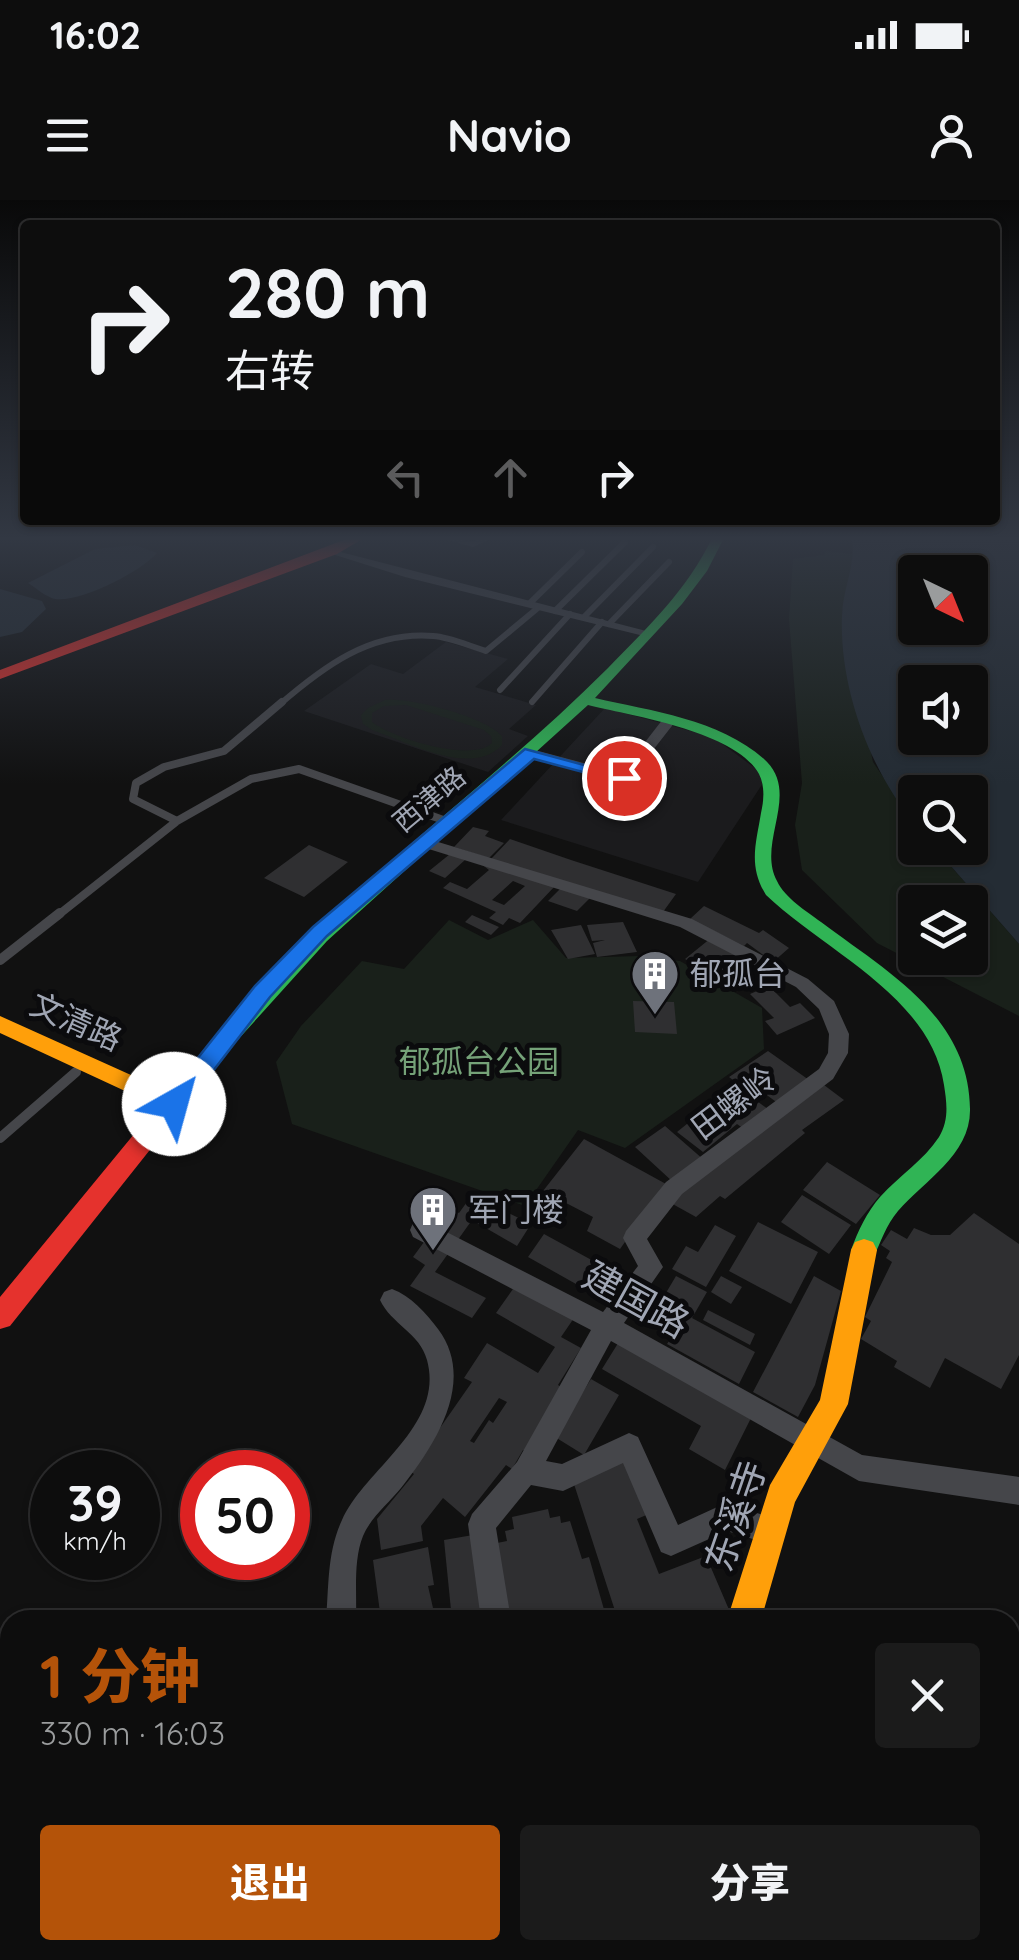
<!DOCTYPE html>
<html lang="zh">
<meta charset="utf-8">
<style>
body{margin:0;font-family:Quicksand,"Noto Sans SC",sans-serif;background:#1b1b1b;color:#f1f3f6;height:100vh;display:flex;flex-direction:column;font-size:38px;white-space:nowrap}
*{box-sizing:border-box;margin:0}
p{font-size:32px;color:#9a9c9d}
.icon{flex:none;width:55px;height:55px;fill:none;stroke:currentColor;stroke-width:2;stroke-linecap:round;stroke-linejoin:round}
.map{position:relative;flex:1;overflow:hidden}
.side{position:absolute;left:0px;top:1410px;width:1020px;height:350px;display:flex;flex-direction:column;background:#0d0d0d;border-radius:30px 30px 0 0;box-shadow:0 2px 8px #0004,0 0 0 2px #2d2d2e}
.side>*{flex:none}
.hud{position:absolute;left:20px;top:20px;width:980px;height:305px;border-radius:10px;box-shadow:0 2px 8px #0004,0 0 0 2px #2d2d2e;background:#0d0d0d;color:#f1f3f6;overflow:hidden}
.needle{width:65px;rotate:137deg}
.fabs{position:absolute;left:898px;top:355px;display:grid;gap:20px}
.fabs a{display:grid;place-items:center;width:90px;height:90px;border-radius:10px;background:#0d0d0d;box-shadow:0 2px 8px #0004,0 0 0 2px #2d2d2e;font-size:50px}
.speed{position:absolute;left:30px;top:1250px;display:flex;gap:20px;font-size:50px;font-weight:700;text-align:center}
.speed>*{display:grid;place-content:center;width:130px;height:130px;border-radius:50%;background:#0d0d0d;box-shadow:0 2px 8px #0004,0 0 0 2px #2d2d2e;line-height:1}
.speed small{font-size:25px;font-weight:400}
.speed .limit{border:15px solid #d22;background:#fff;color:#111}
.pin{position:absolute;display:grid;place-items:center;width:85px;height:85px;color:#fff;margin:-42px;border:5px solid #fff;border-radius:50%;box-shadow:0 2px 10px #0007}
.me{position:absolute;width:110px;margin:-55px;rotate:38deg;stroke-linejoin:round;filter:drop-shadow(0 0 8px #0008)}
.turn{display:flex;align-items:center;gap:35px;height:210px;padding:0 40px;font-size:45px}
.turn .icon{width:130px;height:130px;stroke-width:2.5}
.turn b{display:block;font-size:70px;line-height:85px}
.lanes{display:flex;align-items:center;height:95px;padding:0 40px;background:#0003;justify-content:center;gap:50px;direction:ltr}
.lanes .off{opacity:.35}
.round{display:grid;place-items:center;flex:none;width:105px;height:105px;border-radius:10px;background:#1b1b1b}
.headline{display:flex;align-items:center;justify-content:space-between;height:170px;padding:0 40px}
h1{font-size:60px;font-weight:800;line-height:75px;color:#b45309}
.primary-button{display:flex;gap:20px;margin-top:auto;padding:20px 40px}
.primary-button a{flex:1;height:115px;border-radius:10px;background:#b45309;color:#fff;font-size:40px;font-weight:800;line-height:115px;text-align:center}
.primary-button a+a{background:#1b1b1b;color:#f1f3f6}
.status{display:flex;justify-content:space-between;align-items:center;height:70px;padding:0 50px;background:#0d0d0d;direction:ltr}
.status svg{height:28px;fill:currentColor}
header{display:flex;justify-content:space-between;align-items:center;height:130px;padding:0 40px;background:#0d0d0d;font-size:45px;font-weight:800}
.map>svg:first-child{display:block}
</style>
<div class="status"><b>16:02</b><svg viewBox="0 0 49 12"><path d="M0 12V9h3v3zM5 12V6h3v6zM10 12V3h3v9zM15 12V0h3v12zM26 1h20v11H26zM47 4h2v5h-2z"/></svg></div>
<header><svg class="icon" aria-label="menu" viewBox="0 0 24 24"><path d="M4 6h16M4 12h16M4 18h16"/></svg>Navio<svg class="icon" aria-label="person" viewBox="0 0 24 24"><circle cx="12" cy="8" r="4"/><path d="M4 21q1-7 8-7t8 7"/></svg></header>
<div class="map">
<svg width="1019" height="1760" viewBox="0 0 1019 1760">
<rect width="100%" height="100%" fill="#111"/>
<path fill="#1b1b1d" d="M446 442 508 459 475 487 536 505 509 529 528 536 488 572 304 511 371 464 403 474Z
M605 508 713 537 767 577 698 682 501 620Z
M1010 1646 1019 1657V1760H867L862 1750H1010Z"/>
<path fill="#19201a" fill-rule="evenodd" d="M826 351 854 354 842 414 873 562 915 624V648H935L1019 744V816L877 743 802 670 795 625 802 583 789 419 793 359 824 355ZM915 702H970V758H915Z
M385 500C410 497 486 517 502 536V545C471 578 408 542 372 530L363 524 361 515 368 508ZM406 505 484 530 491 536 492 543C472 563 392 538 372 522V513L384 506Z
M449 720 488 740 533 720 566 758 640 756 680 761 762 808 764 849 625 948 578 930 525 1006 292 924 276 862 301 826 362 761 404 769Z"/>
<path fill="#242c34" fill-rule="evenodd" d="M852 338H1019V744L935 648H970V592H915V624C869 569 839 487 842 415 843 388 856 365 852 338ZM915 372H970V428H915ZM915 482H970V538H915Z
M135 345 157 353C142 371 80 403 55 399 46 397 36 388 28 383L95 349Z
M0 389 42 401 46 409 22 432 0 437Z"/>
<path fill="#2f2f31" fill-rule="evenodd" d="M473 627 489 631 485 636 504 643 489 658 454 647Z
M510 639 571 660 676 694 663 712 491 659Z
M309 645 348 662 304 697 264 678Z
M450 654 465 660 445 678 429 671Z
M480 663 555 686 520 723 509 718 503 725 489 718 496 712 443 688 450 682 467 689 489 670ZM513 681 525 686 504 705 492 700Z
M564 685 594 694 577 711 548 701Z
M704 706 759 733 763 730 789 748 773 762 747 743 744 746 690 719Z
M472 715 499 727 491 735 465 722Z
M623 722 637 752 597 757 593 743 605 740 592 741 587 725Z
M581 725 595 754 568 759 551 730Z
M711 738 764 768 739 790 685 759Z
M769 786 790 807 800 803 815 818 777 835 765 821 774 818 750 794Z
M633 801 674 802 677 834 635 832Z
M768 851 809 880 779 904 764 893 757 899 729 877Z
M735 885 772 912 747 931 737 924 703 952 677 932Z
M824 885 844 900 802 930 805 933 725 999 720 996 696 1017 669 1002Z
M665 926 704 960 673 982 635 947Z
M584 939 666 984 620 1049 587 1031 593 1017 543 991Z
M827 962 880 995 856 1024 803 990Z
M472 995 531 1024 517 1046 472 1020 435 1072 486 1098 472 1118 410 1086 425 1065 413 1057 449 1008 459 1013Z
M802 995 851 1025 829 1054 781 1022Z
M974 1013 1019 1044V1155L1001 1189 945 1158 930 1188 894 1167 897 1161 861 1139 871 1121 865 1117 892 1062 886 1058 890 1051 881 1045 891 1030 907 1039 914 1028 931 1035H950Z
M758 1022 818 1052 791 1104 729 1071Z
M715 1025 736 1036 706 1087 672 1069 686 1046 698 1052Z
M544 1034 608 1069 592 1093 528 1057Z
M676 1076 707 1092 692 1118 755 1152 739 1184 667 1144 671 1138 647 1125Z
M721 1076 742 1087 731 1104 711 1092Z
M814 1076 841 1091 815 1185 798 1217 753 1192Z
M513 1089 574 1118 561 1137 581 1148 558 1185 569 1192 529 1252 523 1250 512 1269 506 1265 465 1317 443 1298 421 1326 423 1341 381 1350 377 1319 414 1274 410 1271 472 1182 464 1178 487 1143 538 1173 555 1147 496 1113ZM499 1198 507 1202 493 1223 489 1220 474 1243 470 1241Z
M708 1110 755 1134 750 1145 703 1120Z
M620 1140 752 1216 725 1270 689 1249 701 1226 602 1169Z
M591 1179 619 1195 584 1255 555 1237Z
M628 1258 651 1313 637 1319 659 1374 706 1356 730 1412 709 1420H618L573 1281Z
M548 1309 550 1318 560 1316 561 1323 570 1321 582 1359 589 1357 607 1420H503L492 1344 507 1341 505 1331 514 1329 512 1317Z
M479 1334 491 1420H452L444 1340Z
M428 1347 434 1385 428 1386 433 1408 425 1410 427 1420H381L373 1360Z
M493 1750H545L547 1760H495Z
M565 1750H605L608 1760H568Z"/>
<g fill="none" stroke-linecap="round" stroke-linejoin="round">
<path stroke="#45464a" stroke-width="6" d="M529 404 582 352
M555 411 625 342
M584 417 653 347
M609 424 669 362
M500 490 570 414
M532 502 602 422
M279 505C323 467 370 431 433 436 450 437 469 446 486 451L539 407"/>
<path stroke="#45464a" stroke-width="8" d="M177 621 133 599 136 583 164 567 224 551 282 502
M57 716 177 621 251 579 299 569 449 622"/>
<path stroke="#45464a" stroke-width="10" d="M0 760 60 713
M0 938 76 872"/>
<path fill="#45464a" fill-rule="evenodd" d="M440 338 472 341 493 338 473 347Z
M329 349 654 433 648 437 405 377 329 353Z
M663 519 675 522 607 609 602 611 594 606 615 580 524 553 531 549 621 573Z
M425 638 692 719 808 779 834 801 849 834 848 853 833 879 682 994 647 1039 663 1067 624 1123 862 1255 1019 1277V1305L859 1281 611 1141 546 1261 562 1264 629 1233 638 1237 678 1325 726 1303 782 1321 786 1331 782 1341 772 1345 727 1331 671 1356 661 1352 623 1263 563 1291 531 1285 496 1328 511 1420H481L468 1324 472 1314 517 1262 591 1130 413 1037 410 1030 413 1023 421 1020 429 1023 603 1112 638 1066 623 1038 626 1031 666 982 819 869 828 853 829 834 819 809 796 787 680 727 419 646 417 643Z
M392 1089C411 1096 426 1113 438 1129 477 1181 435 1245 401 1288 389 1303 371 1317 363 1336 353 1361 357 1393 356 1420H326C329 1386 327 1352 342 1320 365 1269 445 1226 427 1160 420 1133 391 1124 380 1100L384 1092Z
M409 1750H453L457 1760H414Z
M534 1750H570L573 1760H537Z
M694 1750H730L731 1760H695Z"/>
<path fill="#30b455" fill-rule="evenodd" d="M712 338H724L707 371 682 404 595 498C651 511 719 519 764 559 802 593 756 642 777 681 785 698 806 711 821 722 886 771 969 816 970 909 971 954 924 981 898 1011 886 1025 881 1042 873 1058L864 1061 855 1058 851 1050C858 1031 867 1012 880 997 899 976 924 960 939 937 949 920 947 904 944 885 931 797 826 752 766 695 748 666 756 644 761 613 764 600 765 586 759 574 735 531 632 516 588 505L327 741 234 844H218L215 838C236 805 269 776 297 748 396 650 509 567 608 468 647 428 688 389 712 338Z"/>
<path fill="#ff9f0a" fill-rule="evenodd" d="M0 816 182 898 185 904 182 910H166L0 833Z
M864 1039 873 1042 877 1050 848 1204 795 1302 761 1420H727L770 1285 820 1200 851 1050 855 1042Z"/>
<path fill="#e5322d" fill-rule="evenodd" d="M349 338H364L337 354 0 479V470Z
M226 830 234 832 237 838 234 844 10 1126 0 1129V1097L218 832Z"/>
</g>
<linearGradient id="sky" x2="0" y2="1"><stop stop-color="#090909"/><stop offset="0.58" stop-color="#323843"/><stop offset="1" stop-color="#323843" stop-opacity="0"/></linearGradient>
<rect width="1019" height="584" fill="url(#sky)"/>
<path fill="#1a73e8" stroke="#114b97" stroke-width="2.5" d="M525 549 632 578 624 583 534 559 327 736 270 797 183 910H166L163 904 166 898 255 786 313 727Z"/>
<defs>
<g id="building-pin" transform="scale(2.5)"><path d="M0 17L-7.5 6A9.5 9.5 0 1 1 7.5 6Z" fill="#6e727b" stroke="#0b0b0d"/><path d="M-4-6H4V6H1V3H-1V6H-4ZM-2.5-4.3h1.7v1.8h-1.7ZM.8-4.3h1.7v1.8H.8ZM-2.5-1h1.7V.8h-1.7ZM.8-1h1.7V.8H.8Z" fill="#fff"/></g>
</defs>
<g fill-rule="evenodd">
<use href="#building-pin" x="655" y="774"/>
<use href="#building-pin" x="433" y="1010"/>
</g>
<g text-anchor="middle" stroke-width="10" stroke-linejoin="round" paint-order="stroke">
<g font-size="28" fill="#a0a6b4" stroke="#0b0b0d">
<text transform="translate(429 599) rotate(-40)" y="10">西津路</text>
</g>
<g font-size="32" fill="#a0a6b4" stroke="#0b0b0d" text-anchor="start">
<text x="690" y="785">郁孤台</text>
<text x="468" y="1021">军门楼</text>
</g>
<g font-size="32" fill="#a0a6b4" stroke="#0b0b0d">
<text transform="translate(76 822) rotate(24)" y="11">文清路</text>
<text transform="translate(734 903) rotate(-37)" y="11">田螺岭</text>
</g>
<g font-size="32" fill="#75a278" stroke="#0b0b0d">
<text x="479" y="873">郁孤台公园</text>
</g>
<g font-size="38" fill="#a0a6b4" stroke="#0b0b0d">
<text transform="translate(636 1100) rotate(29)" y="13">建国路</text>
<text transform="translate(736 1316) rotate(-71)" y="13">东溪寺</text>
</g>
</g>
</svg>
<div class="fabs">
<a><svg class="needle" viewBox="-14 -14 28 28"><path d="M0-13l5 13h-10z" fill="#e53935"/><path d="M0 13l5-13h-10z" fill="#9a9c9d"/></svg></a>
<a><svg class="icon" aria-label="sound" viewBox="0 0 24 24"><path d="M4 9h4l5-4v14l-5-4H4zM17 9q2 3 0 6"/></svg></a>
<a><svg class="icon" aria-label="search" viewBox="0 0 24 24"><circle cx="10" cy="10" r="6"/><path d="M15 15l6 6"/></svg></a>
<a><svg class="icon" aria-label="layers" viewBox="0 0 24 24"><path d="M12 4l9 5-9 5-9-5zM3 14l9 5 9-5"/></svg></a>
</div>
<div class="speed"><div>39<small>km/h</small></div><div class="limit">50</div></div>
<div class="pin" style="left:624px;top:578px;background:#d93025"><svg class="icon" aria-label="arrive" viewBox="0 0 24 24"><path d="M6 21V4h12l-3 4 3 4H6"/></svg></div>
<svg class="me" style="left:174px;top:904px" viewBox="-20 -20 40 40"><circle r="19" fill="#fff"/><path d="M0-13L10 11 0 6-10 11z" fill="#1a73e8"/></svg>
<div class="hud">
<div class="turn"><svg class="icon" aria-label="right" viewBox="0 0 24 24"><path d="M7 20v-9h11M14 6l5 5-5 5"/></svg><div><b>280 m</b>右转</div></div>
<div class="lanes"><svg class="icon off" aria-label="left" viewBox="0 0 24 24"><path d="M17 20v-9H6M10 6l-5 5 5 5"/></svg><svg class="icon off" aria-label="ahead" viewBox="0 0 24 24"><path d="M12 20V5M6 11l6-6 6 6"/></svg><svg class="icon" aria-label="right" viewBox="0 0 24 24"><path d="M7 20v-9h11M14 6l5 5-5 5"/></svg></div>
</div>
<section class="side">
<div class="headline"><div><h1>1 分钟</h1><p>330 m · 16:03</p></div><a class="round"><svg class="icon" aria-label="close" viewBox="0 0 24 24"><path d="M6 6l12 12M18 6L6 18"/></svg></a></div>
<div class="primary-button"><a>退出</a><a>分享</a></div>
</section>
</div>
